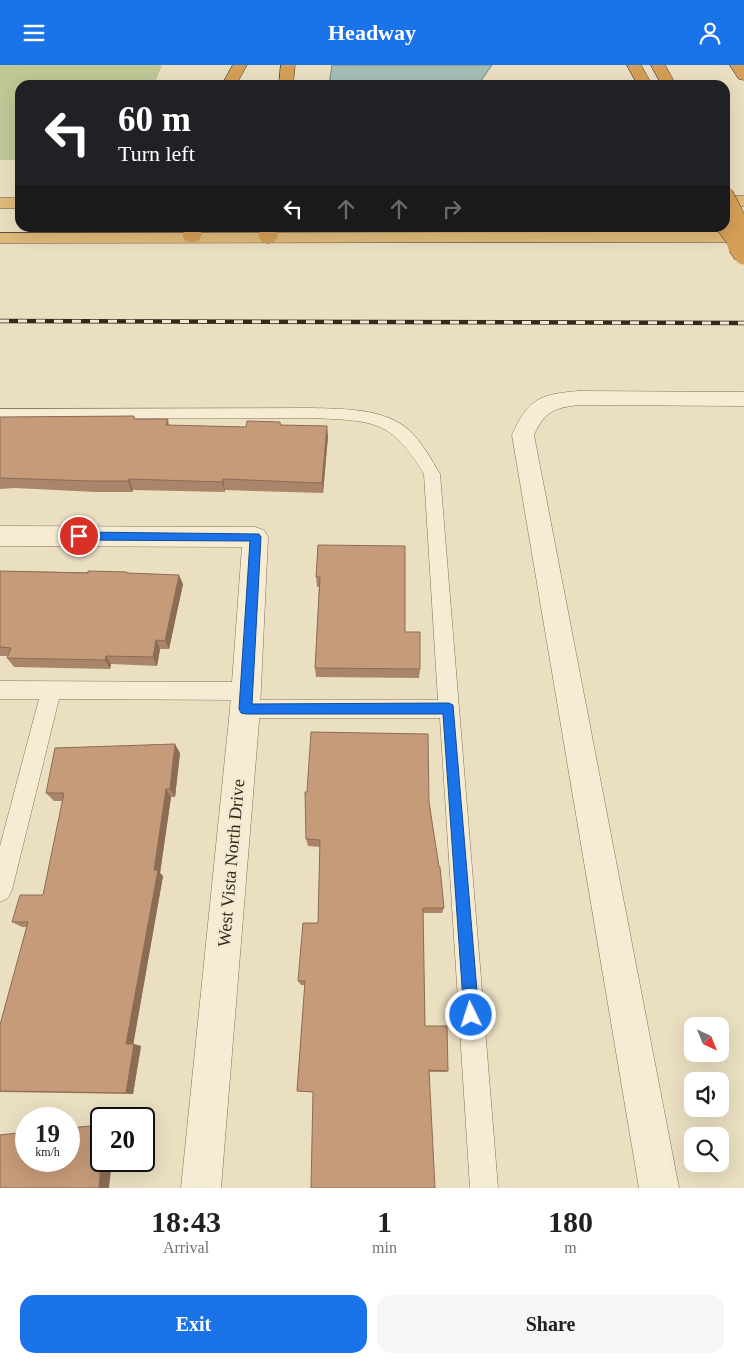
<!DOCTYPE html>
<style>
body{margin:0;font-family:Georgia,serif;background:#f6f6f6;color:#202124;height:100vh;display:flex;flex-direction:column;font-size:19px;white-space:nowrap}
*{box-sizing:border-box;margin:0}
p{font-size:16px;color:#757577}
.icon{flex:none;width:28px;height:28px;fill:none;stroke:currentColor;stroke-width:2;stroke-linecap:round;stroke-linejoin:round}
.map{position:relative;height:1123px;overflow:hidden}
.sheet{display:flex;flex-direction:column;background:#fff;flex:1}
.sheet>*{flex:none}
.hud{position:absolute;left:15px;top:15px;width:715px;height:152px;border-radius:15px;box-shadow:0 5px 20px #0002;background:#202124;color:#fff;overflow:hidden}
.needle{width:32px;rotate:137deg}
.fabs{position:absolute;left:684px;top:952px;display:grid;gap:10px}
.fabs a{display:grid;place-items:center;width:45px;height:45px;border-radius:10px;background:#fff;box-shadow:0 5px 20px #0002;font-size:25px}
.speed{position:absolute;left:15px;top:1042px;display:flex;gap:10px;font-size:25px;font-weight:700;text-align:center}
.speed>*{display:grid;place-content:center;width:65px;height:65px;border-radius:50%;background:#fff;box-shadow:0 5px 20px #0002;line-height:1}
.speed small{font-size:12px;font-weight:400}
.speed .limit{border:2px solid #111;border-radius:8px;background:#fff;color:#111}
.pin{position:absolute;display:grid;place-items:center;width:42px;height:42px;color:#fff;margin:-21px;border:2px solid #fff;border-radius:50%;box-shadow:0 1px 5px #0007}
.me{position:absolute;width:55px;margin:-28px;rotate:356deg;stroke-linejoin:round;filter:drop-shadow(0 0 4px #0008)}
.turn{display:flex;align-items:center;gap:18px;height:105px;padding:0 20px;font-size:22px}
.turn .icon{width:65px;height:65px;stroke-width:2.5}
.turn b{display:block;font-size:35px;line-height:42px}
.lanes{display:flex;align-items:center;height:48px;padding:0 20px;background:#0003;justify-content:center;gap:25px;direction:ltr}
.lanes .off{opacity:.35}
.eta{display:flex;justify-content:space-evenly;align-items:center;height:85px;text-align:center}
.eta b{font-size:30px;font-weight:800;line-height:35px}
.action{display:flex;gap:10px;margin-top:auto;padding:10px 20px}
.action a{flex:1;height:58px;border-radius:15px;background:#1a73e8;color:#fff;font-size:20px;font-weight:800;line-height:58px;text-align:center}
.action a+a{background:#f6f6f6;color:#202124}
header{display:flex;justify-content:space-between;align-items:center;height:65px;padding:0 20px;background:#1a73e8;color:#fff;font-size:22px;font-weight:800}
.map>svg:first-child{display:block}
</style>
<header><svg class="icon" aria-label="menu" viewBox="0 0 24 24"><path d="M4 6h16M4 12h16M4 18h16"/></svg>Headway<svg class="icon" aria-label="person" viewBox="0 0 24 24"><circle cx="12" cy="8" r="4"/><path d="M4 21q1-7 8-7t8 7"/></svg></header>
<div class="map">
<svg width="744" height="1123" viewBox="0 0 744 1123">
<rect width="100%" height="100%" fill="#ebdfc2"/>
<path fill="#c1c897" d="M0 0H162L154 20H20V95H0Z"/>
<path fill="#a4beb6" stroke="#6c8b83" d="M332 0H492L480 17 483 20H329Z"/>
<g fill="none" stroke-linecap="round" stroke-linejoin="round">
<g stroke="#83715a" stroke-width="1">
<path id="service" d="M312 343C343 344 384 343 409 365 422 377 431 394 440 409L498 1123H470L440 653H245L238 650 235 644 238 638 245 635H438L424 409C391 354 373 356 312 353L0 354V344Z
M0 616 246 617 253 620 256 626 253 632 246 635 59 634 12 825 8 833 0 837V781L39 634H0Z"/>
</g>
<g stroke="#83715a" stroke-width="1">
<path id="minor" d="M579 326 744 327V341L579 340C554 343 545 346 534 370L679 1123H639L512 370C528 333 541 329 579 326Z
M0 461 255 462 264 465 268 472 260 644 221 1123H181L230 644 242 482 0 481Z"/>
</g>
<g stroke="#513f2f" stroke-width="1">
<path id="trunk" d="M725 131H744V141H725Z
M0 133H20V143H0Z
M744 167V177L0 178V168Z"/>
</g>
<g stroke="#513f2f" stroke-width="1">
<path id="motorway" d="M233 0H247L236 20H222Z
M281 0H295L293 20H279Z
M627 0H641L652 20H638Z
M651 0H665L676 20H662Z
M730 0H744V15L739 14Z
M184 162H202L201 172 198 176 192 177 186 176 183 172Z
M260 162H278L277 173 274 177 268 178 262 177 259 173Z"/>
</g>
<use href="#service" fill="#f6ecd4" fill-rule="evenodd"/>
<use href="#minor" fill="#f6ecd4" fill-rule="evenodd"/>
<use href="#trunk" fill="#e0ba7a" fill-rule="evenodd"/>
<use href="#motorway" fill="#d59f57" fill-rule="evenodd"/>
<g stroke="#34291e" stroke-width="4.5">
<path id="rail" d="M0 256 744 258"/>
</g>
<use href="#rail" stroke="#f3e9d1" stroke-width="3" stroke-dasharray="9" stroke-linecap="butt"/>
<g stroke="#513f2f" stroke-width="17" stroke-linecap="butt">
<path id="motorway-bridge-far1" d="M725 129 744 166
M725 162 739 181"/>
</g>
<g stroke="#513f2f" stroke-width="22" stroke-linecap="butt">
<path id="motorway-bridge" d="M738 180 744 189"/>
</g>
<use href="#motorway-bridge-far1" stroke="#d59f57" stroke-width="16"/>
<use href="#motorway-bridge" stroke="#d59f57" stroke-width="21"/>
</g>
<path fill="#aa8569" d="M134 351 135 354H168L169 360 246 362 280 357 281 360 328 371 323 428 225 425V427L133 425 132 427H96L15 423 0 424V352Z
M318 480 405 567 420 604 419 613 316 612 315 603 319 522H317L316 512Z
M0 506 128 508 183 519 169 584H160L157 601 111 599 110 604 14 602 7 593 8 591H0Z
M180 688 175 732H171L160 808 163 811 133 979 141 981 133 1029 0 1027V960L27 862H22L12 857 43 830 63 736H54L46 728Z
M429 737 444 843 442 848H423L425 961 448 1006 446 1007H429L313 1027 297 1026 305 920H301L298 916 318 858 320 782 308 781 306 774Z"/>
<path fill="#8b6c55" d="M327 361 328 371 323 428 322 418Z
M129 414 133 425 132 427 128 416Z
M223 414 225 425V427L222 417Z
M179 510 183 519 169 584 165 576Z
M156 575 160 584 157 601 153 592Z
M106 591 111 599 110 604 105 595Z
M175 679 180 688 175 732 170 724Z
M166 724 171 732 160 808 163 811 133 981 126 979 154 805Z
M134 979 141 981 133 1029 126 1028Z
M101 1096H112L109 1123H99Z"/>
<path fill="#c69b7a" stroke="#8b6c55" d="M134 351V354H168L166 360 246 362 247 356 280 357V360L327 361 322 418 223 414 222 417 129 414 128 416H92L0 413V352Z
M318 480 405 481V567H420V604L315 603 320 512H316Z
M0 506 88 508V506L127 507V508L179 510 165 576 156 575 153 592 106 591 105 595 7 593 11 583 0 582Z
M311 667 428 669 429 737 439 802H440L444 843H423L425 961H447L448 1006 429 1005 435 1123H311L313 1027 297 1026 305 916H298L303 858H318L320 775 306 774 305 727H307Z
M175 679 170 724H166L154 805H158L126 979H134L126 1028 0 1026V960L28 857H12L20 830H43L64 728H46L55 683Z
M101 1060V1096L99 1123H0V1070L26 1067V1096H69V1063Z"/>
<path fill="#1a73e8" stroke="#114b97" d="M79 467 259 469 261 472 252 639 449 638 453 640 479 950 476 956 471 958 466 956 464 950 443 649H246L241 648 239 644 250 476 79 475 73 471Z"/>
<g text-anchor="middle" stroke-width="5" stroke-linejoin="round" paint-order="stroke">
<g font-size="18" fill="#34291e" stroke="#f3e9d1">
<text transform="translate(231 798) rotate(-85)" y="6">West Vista North Drive</text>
</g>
</g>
</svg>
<div class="fabs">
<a><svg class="needle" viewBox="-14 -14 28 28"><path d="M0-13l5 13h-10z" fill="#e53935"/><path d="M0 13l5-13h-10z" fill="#757577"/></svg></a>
<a><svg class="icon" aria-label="sound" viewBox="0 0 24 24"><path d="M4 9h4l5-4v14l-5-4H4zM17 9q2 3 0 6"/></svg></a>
<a><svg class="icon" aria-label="search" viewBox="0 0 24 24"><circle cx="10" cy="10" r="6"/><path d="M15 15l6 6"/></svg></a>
</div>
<div class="speed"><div>19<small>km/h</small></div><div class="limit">20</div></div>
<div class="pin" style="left:79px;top:471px;background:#d93025"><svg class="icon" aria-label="arrive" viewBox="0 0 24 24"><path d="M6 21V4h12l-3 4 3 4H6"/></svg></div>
<svg class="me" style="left:471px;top:950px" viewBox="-20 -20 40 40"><circle r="17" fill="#1a73e8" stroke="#fff" stroke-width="3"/><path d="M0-11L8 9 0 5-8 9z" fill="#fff"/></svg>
<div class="hud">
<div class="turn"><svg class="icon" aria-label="left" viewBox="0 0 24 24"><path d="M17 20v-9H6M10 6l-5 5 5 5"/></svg><div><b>60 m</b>Turn left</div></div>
<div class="lanes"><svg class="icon" aria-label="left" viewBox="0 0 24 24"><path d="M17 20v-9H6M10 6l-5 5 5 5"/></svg><svg class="icon off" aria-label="ahead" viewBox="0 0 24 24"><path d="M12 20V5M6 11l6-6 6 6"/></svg><svg class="icon off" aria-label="ahead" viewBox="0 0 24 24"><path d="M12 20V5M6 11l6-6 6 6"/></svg><svg class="icon off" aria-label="right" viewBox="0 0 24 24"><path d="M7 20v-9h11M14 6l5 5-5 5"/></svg></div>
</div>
</div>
<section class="sheet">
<div class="eta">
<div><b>18:43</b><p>Arrival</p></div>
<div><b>1</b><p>min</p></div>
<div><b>180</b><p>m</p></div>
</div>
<div class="action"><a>Exit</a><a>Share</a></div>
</section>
